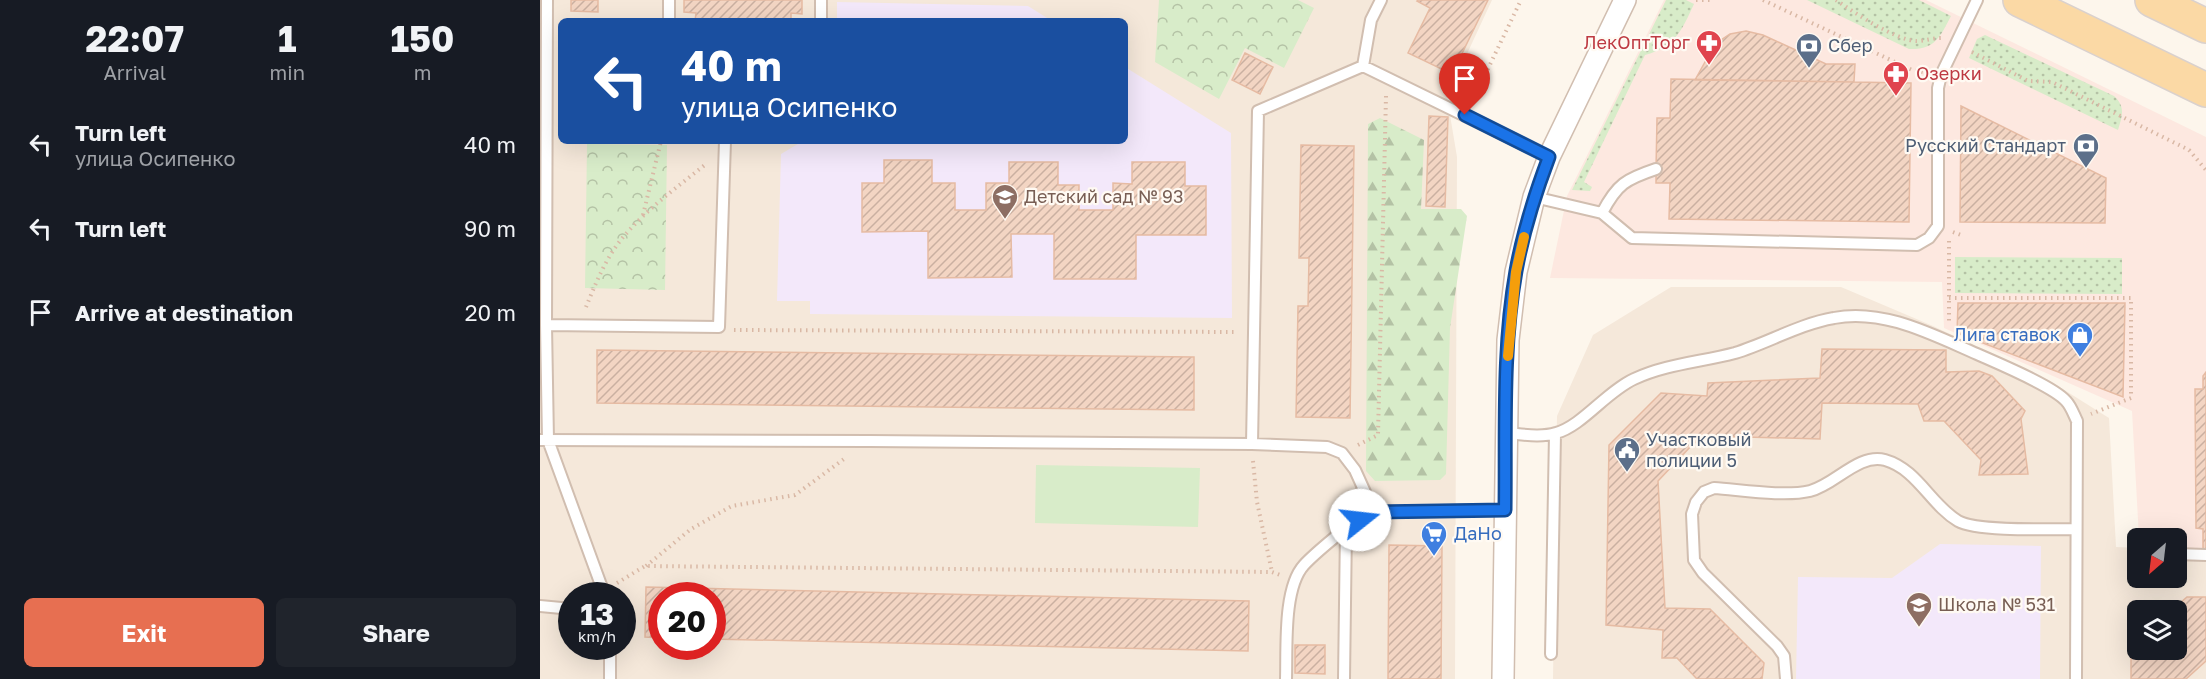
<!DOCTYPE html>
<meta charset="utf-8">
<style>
body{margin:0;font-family:"Golos Text",sans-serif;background:#20242c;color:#f1f3f6;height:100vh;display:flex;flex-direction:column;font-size:22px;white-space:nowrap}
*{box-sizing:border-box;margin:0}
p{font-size:20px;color:#9ea1a6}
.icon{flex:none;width:33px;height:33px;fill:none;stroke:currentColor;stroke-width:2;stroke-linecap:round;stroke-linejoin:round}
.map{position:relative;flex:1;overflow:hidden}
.drawer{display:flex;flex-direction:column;background:#171b24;width:540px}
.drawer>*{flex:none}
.banner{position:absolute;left:18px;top:18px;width:570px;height:126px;border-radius:9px;box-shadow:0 6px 24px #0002;background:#1a4fa0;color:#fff;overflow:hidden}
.needle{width:39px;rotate:208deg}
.fabs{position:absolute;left:1587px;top:528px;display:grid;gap:12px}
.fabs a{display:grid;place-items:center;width:60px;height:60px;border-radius:9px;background:#171b24;box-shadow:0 6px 24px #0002;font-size:30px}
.speed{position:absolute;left:18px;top:582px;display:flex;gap:12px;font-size:30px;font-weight:700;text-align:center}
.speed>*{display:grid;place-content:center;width:78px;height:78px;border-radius:50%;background:#171b24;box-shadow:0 6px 24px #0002;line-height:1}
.speed small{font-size:15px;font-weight:400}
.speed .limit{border:9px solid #d22;background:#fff;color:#111}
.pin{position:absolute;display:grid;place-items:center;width:51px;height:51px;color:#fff;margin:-62px -26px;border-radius:50% 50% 50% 0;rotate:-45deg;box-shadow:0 0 6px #0007}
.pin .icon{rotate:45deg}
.me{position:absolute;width:66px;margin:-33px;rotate:74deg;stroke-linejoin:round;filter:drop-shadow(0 0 4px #0008)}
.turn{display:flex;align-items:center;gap:21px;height:126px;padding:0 24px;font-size:27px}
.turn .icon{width:78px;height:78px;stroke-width:2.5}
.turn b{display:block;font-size:42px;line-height:51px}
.eta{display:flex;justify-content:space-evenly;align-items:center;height:102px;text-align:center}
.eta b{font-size:36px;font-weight:700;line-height:42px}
.primary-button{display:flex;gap:12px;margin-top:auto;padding:12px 24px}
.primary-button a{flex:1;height:69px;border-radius:9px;background:#e76f51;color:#fff;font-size:24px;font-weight:700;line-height:69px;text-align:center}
.primary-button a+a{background:#20242c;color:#f1f3f6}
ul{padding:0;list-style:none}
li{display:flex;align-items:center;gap:18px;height:84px;padding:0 24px}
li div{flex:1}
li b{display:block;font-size:22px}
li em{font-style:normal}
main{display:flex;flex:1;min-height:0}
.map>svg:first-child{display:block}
</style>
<main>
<section class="drawer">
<div class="eta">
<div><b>22:07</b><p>Arrival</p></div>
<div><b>1</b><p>min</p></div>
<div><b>150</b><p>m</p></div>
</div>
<ul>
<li><svg class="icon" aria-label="left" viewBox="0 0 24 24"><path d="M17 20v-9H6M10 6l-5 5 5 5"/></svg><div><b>Turn left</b><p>улица Осипенко</p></div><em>40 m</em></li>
<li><svg class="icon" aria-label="left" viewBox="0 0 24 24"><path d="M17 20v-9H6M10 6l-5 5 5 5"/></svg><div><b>Turn left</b></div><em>90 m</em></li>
<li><svg class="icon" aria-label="arrive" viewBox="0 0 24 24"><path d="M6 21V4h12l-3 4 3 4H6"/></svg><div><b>Arrive at destination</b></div><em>20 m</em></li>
</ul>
<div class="primary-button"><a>Exit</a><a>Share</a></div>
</section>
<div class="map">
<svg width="1666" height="679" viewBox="0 0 1666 679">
<defs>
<pattern id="grass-dots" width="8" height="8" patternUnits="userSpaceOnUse" patternTransform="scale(1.5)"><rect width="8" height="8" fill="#d8ecc9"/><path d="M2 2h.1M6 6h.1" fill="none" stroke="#b4c2a5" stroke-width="1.8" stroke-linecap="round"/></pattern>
<pattern id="forest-firs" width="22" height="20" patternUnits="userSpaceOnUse" patternTransform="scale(1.5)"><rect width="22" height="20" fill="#d8ecc9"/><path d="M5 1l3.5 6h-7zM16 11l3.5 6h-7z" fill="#b4c2a5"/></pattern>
<pattern id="park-crowns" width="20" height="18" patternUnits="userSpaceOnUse" patternTransform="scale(1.5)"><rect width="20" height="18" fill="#d8ecc9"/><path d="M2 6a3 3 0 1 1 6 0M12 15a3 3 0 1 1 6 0" fill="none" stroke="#b4c2a5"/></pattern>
<pattern id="building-hatch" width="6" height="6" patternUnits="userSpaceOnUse" patternTransform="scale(1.5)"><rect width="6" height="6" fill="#f3d5c3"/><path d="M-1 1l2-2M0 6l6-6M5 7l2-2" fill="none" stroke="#cab0a1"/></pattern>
</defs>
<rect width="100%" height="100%" fill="#fdf6ec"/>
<path fill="#f5e8da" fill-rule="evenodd" d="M0 0H952L907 97 917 157 915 679H0ZM21 21H585V141H21ZM32 596H82V646H32ZM122 596H172V646H122Z
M1131 287H1301L1393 326 1510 381 1569 418 1576 547 1597 548 1598 578H1636L1637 549H1666V679H1013L1017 416 1053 335ZM1598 610H1636V650H1598Z"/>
<path fill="#fde8e0" d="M1124 0H1386L1666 137V554L1637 555 1636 538H1599L1592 411 1404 328 1402 282 1010 278 1027 196Z"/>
<path fill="#f3e8fa" d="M297 2 488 6 512 21H297Z
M585 67 691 133 692 318 270 314V301H237L241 154 263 141H585Z
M1400 544 1501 546 1500 679H1256L1258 577 1352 578Z"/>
<path fill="url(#grass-dots)" d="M1126 0H1146L1154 4C1142 30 1135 47 1105 55L1044 182 1052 187 1050 191 1032 190Z
M1267 0H1379L1411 16C1400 37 1395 50 1369 49Z
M1445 35 1574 96C1586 107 1582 116 1578 130L1429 58 1437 39Z
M1415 257 1582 258V294L1415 293Z"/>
<path fill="url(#forest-firs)" d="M840 118 884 140 881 209H921L927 216 910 328 906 474 900 480 835 481 826 471 828 124Z"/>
<path fill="url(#park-crowns)" d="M619 0H758L774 8 744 68 705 48 679 99 615 62Z
M47 144 127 145 125 290 45 288Z"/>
<path fill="#d8ecc9" d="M496 465 660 468 658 527 495 523Z"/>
<path fill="url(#building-hatch)" stroke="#e6bba3" stroke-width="1.5" d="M31 0H58V12L31 11Z
M144 0H262V14L251 13V21H155L156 13 144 12Z
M878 0H948L912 74 868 53 890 8 877 1Z
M1206 31 1223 35 1286 64H1315L1314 82 1155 80 1175 44 1190 34Z
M705 53 733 67 720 94 692 80Z
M1131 79 1371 83 1369 222 1129 219 1130 183H1116V169L1117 118H1130Z
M1421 106 1566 178 1565 223 1420 222Z
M889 116 908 117 905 207 886 206Z
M761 145 814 146 810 418 756 417 758 306H768L769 258H759Z
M344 160H392V183H415V210H446V183H469V162H518V185H539V210H573V183L592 184V162H645V186H666V235H596V279H514V234H471L472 277 388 278V231L322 232V183H344Z
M1418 303H1585L1583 397 1417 333Z
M1282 349 1406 350V372L1439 371 1452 376 1485 411 1481 419 1488 474 1439 475 1441 460 1404 421H1384L1378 404 1282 403 1280 439 1172 436 1154 443 1118 481 1125 608 1170 609 1224 663 1222 679H1157L1137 658H1122L1123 630 1066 625 1069 445 1121 393 1167 396 1168 383 1280 378Z
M57 350 654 357V410L57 403Z
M1666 372V549H1663V529L1656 528 1655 389H1663V376Z
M849 545 902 546 901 679H848Z
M106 587 709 601 708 651 172 639V596H122V638L105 637Z
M1647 597H1666V661L1646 679H1591V648L1598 642V650H1636V610H1632Z
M755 645H785V674L755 673Z"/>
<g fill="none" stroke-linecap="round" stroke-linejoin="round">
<g stroke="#d1beb0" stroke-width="14">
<path id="lane" d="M7 0 6 325 8 440 65 596
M281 0V21
M129 21V0
M823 66 831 20 841 0
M994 197 1062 213 1092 238 1377 245 1389 238 1398 226V88L1401 75 1437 0
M1062 213C1077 184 1086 179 1116 169
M6 325 179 327 185 141
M966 433C981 434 1000 438 1016 433 1042 426 1066 392 1094 379 1126 364 1161 362 1195 353 1228 343 1259 324 1294 318 1343 308 1393 335 1437 354 1457 363 1513 386 1526 401 1531 406 1534 415 1537 421L1536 679
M0 440 330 441 712 444 787 447 802 453 815 470 834 512
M712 444 718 111 823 66 1009 157
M1636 554 1666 555
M0 606 32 609
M1011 654 1015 434
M70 679V646
M746 679C747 648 743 588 764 565 776 552 792 540 806 528
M804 679 806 528 834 512 965 510
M1246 679 1244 656 1237 646 1163 573 1154 560 1152 514 1156 502 1164 492 1174 488C1202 490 1244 497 1270 491 1295 485 1318 453 1345 460 1377 469 1391 505 1418 521 1437 532 1511 529 1536 529"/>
</g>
<g stroke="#d1beb0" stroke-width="24">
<path id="street" d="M963 679 968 340 976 272 994 197 1009 157 1085 0"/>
</g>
<g stroke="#dad1cd" stroke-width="36">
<path id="primary" d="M1480 0 1666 90
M1612 0 1666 26"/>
</g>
<path stroke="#d9b8a5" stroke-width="4" stroke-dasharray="1.5 4.5" stroke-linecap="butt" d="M1156 0H1173
M1223 0 1372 70 1383 72
M1296 0C1313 12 1357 41 1377 41 1385 41 1393 38 1401 38
M1432 52 1488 81 1512 82 1649 150 1666 170
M932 102 981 0
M103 215 121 141
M1413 232 1421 235
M1409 241V324
M1409 298H1591V398L1551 414
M46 307C55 285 65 260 80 241 104 211 136 188 166 164
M194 330 697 332
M818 445 838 435 846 96
M713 461 717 502 732 572
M106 566 151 529 192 506 255 495 304 459
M77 583 105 566 732 572 740 575"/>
<use href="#lane" stroke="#fff" stroke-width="10"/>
<use href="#street" stroke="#fff" stroke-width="21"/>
<use href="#primary" stroke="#fbd9a5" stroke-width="33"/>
</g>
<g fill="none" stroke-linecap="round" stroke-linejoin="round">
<g stroke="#114b97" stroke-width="15">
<path id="route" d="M820 520 834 512 965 510C966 431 962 349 976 271 983 232 995 194 1009 157L925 115"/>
</g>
<use href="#route" stroke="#1a73e8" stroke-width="10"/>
<path stroke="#f59e0b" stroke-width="10" d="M968 356 976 272 984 237"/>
</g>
<defs>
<g id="pharmacy-pin" transform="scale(1.35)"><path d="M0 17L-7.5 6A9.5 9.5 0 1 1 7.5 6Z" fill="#e0444e" stroke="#fffaf3"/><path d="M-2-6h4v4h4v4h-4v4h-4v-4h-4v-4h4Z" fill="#fff"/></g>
<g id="bank-pin" transform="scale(1.35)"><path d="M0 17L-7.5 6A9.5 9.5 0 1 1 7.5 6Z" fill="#5c6f8a" stroke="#fffaf3"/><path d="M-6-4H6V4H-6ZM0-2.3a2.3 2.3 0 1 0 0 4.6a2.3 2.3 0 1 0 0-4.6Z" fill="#fff"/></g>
<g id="school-pin" transform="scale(1.35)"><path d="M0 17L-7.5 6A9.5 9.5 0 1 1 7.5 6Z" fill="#8d6e63" stroke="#fffaf3"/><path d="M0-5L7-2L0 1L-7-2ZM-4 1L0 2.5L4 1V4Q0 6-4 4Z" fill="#fff"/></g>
<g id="shop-pin" transform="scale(1.35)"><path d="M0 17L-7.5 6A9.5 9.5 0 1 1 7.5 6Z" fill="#3f7fe0" stroke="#fffaf3"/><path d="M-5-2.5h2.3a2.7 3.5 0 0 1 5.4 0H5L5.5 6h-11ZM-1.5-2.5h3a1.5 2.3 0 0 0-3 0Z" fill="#fff"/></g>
<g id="civic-pin" transform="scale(1.35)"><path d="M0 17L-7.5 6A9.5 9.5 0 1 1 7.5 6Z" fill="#5c6f8a" stroke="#fffaf3"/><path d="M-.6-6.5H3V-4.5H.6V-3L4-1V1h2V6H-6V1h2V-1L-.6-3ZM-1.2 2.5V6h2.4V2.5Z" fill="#fff"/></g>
<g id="supermarket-pin" transform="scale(1.35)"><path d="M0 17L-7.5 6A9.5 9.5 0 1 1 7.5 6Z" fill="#3f7fe0" stroke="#fffaf3"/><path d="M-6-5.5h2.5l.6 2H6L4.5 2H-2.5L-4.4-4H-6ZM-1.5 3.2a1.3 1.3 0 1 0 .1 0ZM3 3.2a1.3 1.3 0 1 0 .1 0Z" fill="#fff"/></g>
</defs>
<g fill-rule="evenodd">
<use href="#pharmacy-pin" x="1169" y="43"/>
<use href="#bank-pin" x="1269" y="46"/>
<use href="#pharmacy-pin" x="1356" y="74"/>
<use href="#bank-pin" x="1546" y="146"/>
<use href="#school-pin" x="465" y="197"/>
<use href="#shop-pin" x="1540" y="335"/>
<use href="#civic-pin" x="1087" y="450"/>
<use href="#supermarket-pin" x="894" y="534"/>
<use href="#school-pin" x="1379" y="605"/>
</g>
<g text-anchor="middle" stroke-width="4.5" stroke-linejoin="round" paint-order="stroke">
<g font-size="18" fill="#be3a42" stroke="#fffaf3" text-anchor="end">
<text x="1150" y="49">ЛекОптТорг</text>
<text x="1376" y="80" text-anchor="start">Озерки</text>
</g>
<g font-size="18" fill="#4e5e75" stroke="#fffaf3" text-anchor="start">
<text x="1288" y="52">Сбер</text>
<text x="1526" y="152" text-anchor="end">Русский Стандарт</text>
<text x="1106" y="446">Участковый<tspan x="1106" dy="21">полиции 5</tspan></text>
</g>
<g font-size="18" fill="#785e54" stroke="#fffaf3" text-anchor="start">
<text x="484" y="203">Детский сад № 93</text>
<text x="1398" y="611">Школа № 531</text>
</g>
<g font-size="18" fill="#366cbe" stroke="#fffaf3" text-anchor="end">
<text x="1520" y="341">Лига ставок</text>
<text x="914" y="540" text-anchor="start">ДаНо</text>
</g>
</g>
</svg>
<div class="fabs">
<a><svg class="needle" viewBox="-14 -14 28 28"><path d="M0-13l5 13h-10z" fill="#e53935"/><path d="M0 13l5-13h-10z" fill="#9ea1a6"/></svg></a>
<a><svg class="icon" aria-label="layers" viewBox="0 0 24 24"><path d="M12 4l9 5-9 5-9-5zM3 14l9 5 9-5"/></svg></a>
</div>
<div class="speed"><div>13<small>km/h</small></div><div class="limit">20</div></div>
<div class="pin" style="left:925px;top:115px;background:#d93025"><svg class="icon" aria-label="arrive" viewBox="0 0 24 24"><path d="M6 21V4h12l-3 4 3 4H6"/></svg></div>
<svg class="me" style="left:820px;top:520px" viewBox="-20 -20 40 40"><circle r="19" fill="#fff"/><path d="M0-13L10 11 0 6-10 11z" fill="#1a73e8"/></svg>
<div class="banner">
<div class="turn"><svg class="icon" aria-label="left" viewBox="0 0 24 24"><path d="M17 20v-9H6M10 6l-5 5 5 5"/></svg><div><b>40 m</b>улица Осипенко</div></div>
</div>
</div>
</main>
